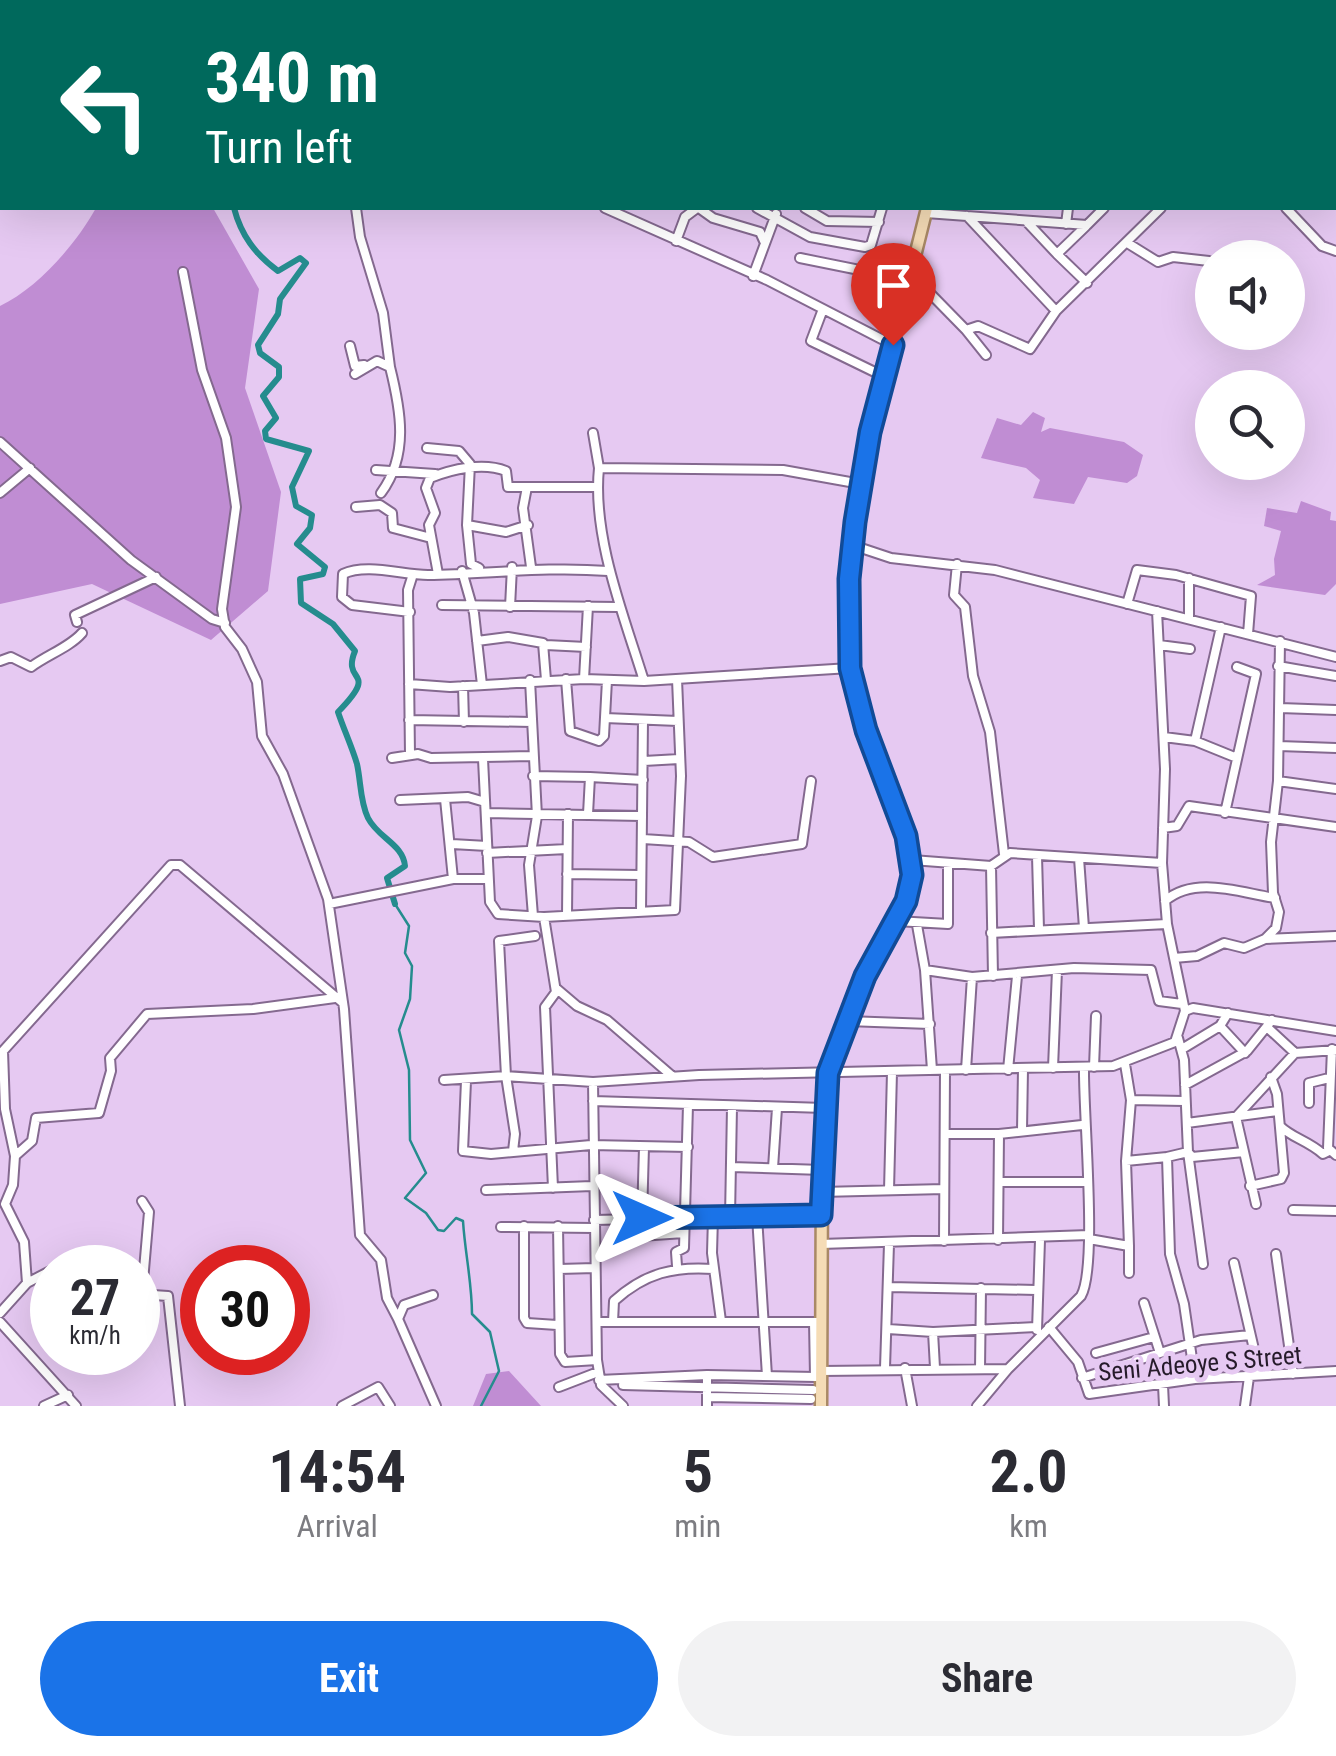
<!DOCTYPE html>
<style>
body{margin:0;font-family:"Roboto Condensed",sans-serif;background:#f2f2f3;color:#2b2b33;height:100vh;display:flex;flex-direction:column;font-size:38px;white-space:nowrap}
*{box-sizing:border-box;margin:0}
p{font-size:32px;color:#7c7c81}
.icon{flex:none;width:55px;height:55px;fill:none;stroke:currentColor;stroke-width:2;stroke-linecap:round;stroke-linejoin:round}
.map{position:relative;height:1406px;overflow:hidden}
.side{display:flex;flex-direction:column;background:#fff;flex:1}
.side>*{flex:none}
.guide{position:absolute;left:0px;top:0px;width:1338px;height:210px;box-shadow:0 10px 40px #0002;background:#00695c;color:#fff;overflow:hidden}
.controls{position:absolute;left:1195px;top:240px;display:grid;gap:20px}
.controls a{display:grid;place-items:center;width:110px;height:110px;border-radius:50%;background:#fff;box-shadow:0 10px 40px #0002;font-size:50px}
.speed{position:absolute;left:30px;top:1245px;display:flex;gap:20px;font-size:50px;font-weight:700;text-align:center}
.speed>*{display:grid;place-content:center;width:130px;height:130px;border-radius:50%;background:#fff;box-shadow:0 10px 40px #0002;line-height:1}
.speed small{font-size:25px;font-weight:400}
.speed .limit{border:15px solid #d22;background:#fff;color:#111}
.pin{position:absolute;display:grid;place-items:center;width:85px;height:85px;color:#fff;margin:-102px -42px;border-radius:50% 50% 50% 0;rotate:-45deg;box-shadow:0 0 10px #0007}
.pin .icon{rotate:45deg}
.me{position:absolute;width:110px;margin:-55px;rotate:90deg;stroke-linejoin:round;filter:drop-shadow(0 0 8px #0008)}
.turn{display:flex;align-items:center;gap:35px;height:210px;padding:0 40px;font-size:45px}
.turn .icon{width:130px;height:130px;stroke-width:2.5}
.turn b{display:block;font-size:70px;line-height:85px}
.eta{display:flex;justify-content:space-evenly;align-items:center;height:170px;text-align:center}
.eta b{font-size:60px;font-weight:700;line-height:70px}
.primary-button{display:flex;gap:20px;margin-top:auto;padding:20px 40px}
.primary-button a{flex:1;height:115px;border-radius:60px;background:#1a73e8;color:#fff;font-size:40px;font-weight:700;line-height:115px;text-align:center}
.primary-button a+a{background:#f2f2f3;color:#2b2b33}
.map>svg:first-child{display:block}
</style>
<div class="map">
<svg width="1336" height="1406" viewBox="0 0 1336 1406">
<rect width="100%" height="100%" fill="#e6c9f2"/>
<path fill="#c08dd3" d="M96 208H213L259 289 245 388 281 492 268 591 211 640 92 584 0 604V306C38 288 76 244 96 208Z
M1033 412 1045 418 1041 432 1050 428 1124 442 1143 455 1137 476 1127 483 1088 477 1074 504 1033 498 1040 480 1026 468 981 458 997 418 1021 425Z
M1301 501 1331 512 1330 520 1336 521V584L1325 595 1257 585 1275 575 1274 559 1281 531 1264 526 1267 508 1297 513Z
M509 1371 541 1406H473L486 1374Z"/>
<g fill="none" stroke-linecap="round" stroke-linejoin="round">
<path stroke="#258c8e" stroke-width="2.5" d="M395 904 409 926 405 953 412 966 410 999 399 1030 409 1070 410 1140 426 1173 405 1198 426 1213 438 1230 444 1231 456 1218 463 1221C465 1253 472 1283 472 1314L490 1332 499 1371 481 1406"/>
<path stroke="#258c8e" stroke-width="6" d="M244 0V2
M234 208C241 235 255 254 278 271L300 258 306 263 280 299 278 314 258 345 260 353 279 367V377L263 396 276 418 265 431 266 439 309 451 292 487 296 506 312 515 310 528 297 544 325 567 323 574 300 579 301 603 333 624 355 651C341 685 381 668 338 712 344 730 352 747 357 764 361 782 360 802 368 818 378 838 403 844 405 866L387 878 395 904"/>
<g stroke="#84698f" stroke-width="12">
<path id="minor" d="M349 0V2
M383 0V2
M416 0 417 2
M446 0V2
M467 0V2
M507 0V2
M594 2 595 0
M960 2V0
M1020 2 1021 0
M1211 2 1212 0
M605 208 767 280 893 345
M699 208 713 218 760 232 764 241
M757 208 810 237 865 247 871 245 882 208
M805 208 827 221 879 222
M1286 208 1322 246 1336 251
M926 213 1087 225 1104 208
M967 216 1056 311
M1026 221 1057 254 1086 226
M1066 224 1068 208
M676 241 685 217 697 208
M1129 244 1158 262 1173 257 1209 261
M1057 254 1087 283
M800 258 919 282 966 330 978 326 1030 349 1056 311 1161 208
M183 272 202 370 226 438 236 507 222 609 225 627 242 649 257 682 262 736 283 774 328 899 344 1009 360 1235 381 1260 387 1298 398 1319
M753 276 776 214
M823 309 811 341 885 377
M966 330 986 355
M350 346 355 366 364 365
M355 374 377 361 390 367 383 313 360 237 356 208
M593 433 599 468
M0 442 131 560 212 619 225 623
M427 448 459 451 470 464 467 525 471 564 479 568
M376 470 435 474
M527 487 523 508 531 567
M0 493 30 468
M381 493C409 455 401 411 390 367
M356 507 380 505 392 513 393 528 431 538
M467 525 506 532 528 525
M852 545 891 558 995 570 1336 657
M957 564 954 595 965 607 973 676 990 732 1004 854
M462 571 474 613 482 685
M438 574 429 525 435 513 426 488 430 478C452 469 483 462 506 471L508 487H597
M1127 604 1137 570 1176 575 1251 596 1248 634
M442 605 618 607
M510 607 512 567
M1157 611 1165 769 1162 863 1167 924 1185 1011
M410 612 352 605 342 597 343 574C367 563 402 575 428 575 490 574 545 566 608 571
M1189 619V578
M77 622 75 615 156 577
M477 641 508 637 543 643 546 680
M546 645 586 647
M1159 645 1190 649
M0 661 11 657 31 667C47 655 70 647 82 633
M1278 666 1336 676
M566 679 570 731 599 741 604 736 607 680
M584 679 588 606
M530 680 537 816 529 865 533 916
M644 681C624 616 592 537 599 468L783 470 861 484
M409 684 450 687 584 679 644 681 850 668
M463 686 464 722
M1280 708 1336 710
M605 718 678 721
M409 720 532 722
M1164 737 1195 741 1237 758
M1195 741 1221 627
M1279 746 1336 748
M410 755 408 590 413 574
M392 758 418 754 431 758 532 756
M483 759 490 902 498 914 544 917 675 910 681 776 677 679
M644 761 679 759
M533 776 590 777
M1278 781 1336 789
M445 799 453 879
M400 800 468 797 485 802
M488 813 642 816
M1225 813 1256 674 1237 667
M588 814 590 777 643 780
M1163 828 1177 826 1189 806 1336 827
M643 839 689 842 713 857 802 844 811 781
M452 844 487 846
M487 853 567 849
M1037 856 1039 929
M1079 858 1084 928
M912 860 991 866 1010 853 1162 863
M991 866 993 976
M567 874 640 875
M1165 901C1195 875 1241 893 1275 898
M329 904 453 879H488
M641 911 643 720
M567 915 568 814
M544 917 556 992 545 1007 553 1188
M896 921 948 924V864
M917 925 925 970 932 1070
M991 933 1167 924
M1265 939 1276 928 1279 912 1273 893 1271 842 1278 781 1280 641
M1174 958 1197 956 1224 943 1244 948 1265 939 1336 936
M925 970 972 977 1074 968 1151 970 1159 1001 1182 1004
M557 989 577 1006 607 1020 672 1076
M847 1021 930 1024
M1220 1026 1245 1053
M1269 1029 1295 1053
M1178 1038 1184 1060 1188 1152 1167 1157 1170 1254 1184 1304 1195 1379
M1182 1049 1220 1026 1228 1013
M1332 1049 1328 1148 1336 1155
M1094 1067 1096 1016
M1053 1068 1057 970
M966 1070 972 977
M1008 1070 1017 976
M444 1080 506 1076 593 1082 699 1075 1113 1066 1175 1042 1185 1011 1193 1008 1336 1031
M466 1081 463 1151 491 1154 591 1145 688 1147
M593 1082 597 1360 601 1385 623 1406
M1185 1085 1247 1051 1272 1020
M1131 1100 1184 1101
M593 1101 824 1108
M1309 1103V1083L1329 1078
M1187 1123 1278 1111
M1280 1126C1292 1138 1307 1140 1323 1154L1329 1151
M1022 1130 1023 1069
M947 1134H999L1082 1125
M513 1151 515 1134 506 1076 499 941 535 936
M15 1156 5 1109 3 1051 171 865H180L343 1003
M1126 1161 1167 1157
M731 1167 822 1170
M773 1168 777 1108
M1000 1182H1086
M1250 1186 1281 1179 1284 1173 1277 1094 1271 1077
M486 1190 592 1186
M889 1190 892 1072
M821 1192 944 1189
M142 1201 149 1212 142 1293
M1256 1204 1236 1117 1295 1053 1336 1050
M1293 1210 1336 1211
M757 1216 767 1376
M713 1217 712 1253 721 1321
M730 1217 732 1107
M642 1218 644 1147
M594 1220 821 1215
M524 1226V1318L527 1323 557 1325
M558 1226 560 1354 565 1362 597 1360
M501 1227 594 1228
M640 1236 684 1233
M1089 1239 1129 1246 1126 1161 1131 1100 1125 1064
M998 1240 999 1134
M944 1241 945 1070
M821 1244 1089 1235
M1129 1246V1273
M1276 1254 1293 1374
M1234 1263 1260 1375
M1203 1264 1188 1152 1192 1157 1244 1152
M677 1266 676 1252 684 1248 688 1105
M559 1269 595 1268
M27 1283 24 1242 5 1204 13 1185 15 1156 32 1141 36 1118 99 1113 111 1071 110 1058 147 1014 253 1009 335 998
M889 1287 1036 1290
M138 1294 168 1296 180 1406
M433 1295 404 1305 398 1319 436 1406
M1144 1303 1160 1353
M0 1313 27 1283 52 1270
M0 1322 76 1406
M597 1322H821
M613 1322 614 1301C645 1273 674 1266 714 1269
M814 1322 815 1377
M1049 1327 1078 1362 1089 1394 1195 1379 1336 1371
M888 1329 933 1332 1036 1327
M1037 1330 1040 1240
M933 1332 935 1368
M1096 1353 1154 1337
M885 1368 889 1244
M905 1368 912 1406
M980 1369 981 1288
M821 1371 1008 1369 1081 1296C1098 1267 1083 1113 1084 1067
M1082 1378 1201 1340 1250 1335
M599 1380 707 1375 816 1377
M623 1385 813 1390
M1163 1385 1164 1406
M559 1387 598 1372
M707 1397 811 1399
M44 1406 68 1395
M342 1406 378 1387 390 1406
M707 1406V1379
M977 1406 1008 1369
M1245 1406 1249 1377"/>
</g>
<g stroke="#a98966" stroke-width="15">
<path id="major" d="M914 0 915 2
M821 1406 822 1170 828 1073 865 977 906 901 913 865 851 679 850 556 871 432 927 208"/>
</g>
<use href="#minor" stroke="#fff" stroke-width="8"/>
<use href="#major" stroke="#f5dcb6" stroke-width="10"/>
</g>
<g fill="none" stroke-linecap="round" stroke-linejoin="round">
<g stroke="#114b97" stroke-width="25">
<path id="route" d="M642 1218 821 1215 828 1073 865 976 906 901 912 875 906 836 866 730 850 668 849 579 855 522 870 432 893 345"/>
</g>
<use href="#route" stroke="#1a73e8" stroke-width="18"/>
</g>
<g text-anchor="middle" stroke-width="10" stroke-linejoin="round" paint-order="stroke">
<g font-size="25" fill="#261b2a" stroke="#e6c9f2">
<text transform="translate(1200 1363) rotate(-5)" y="9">Seni Adeoye S Street</text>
</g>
</g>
</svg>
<div class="controls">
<a><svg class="icon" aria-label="sound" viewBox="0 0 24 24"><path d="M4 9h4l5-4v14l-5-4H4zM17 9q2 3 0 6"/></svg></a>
<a><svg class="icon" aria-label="search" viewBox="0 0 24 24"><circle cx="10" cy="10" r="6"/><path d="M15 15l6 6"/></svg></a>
</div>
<div class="speed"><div>27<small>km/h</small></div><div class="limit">30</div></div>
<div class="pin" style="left:893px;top:345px;background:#d93025"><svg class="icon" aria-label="arrive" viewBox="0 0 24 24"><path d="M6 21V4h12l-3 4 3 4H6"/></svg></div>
<svg class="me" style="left:642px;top:1218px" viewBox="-20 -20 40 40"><path d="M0-17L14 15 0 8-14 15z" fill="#1a73e8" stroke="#fff" stroke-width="4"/></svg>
<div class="guide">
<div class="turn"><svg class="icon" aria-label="left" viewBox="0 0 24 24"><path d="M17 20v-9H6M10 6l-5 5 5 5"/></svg><div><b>340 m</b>Turn left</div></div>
</div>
</div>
<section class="side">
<div class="eta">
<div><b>14:54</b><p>Arrival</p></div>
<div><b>5</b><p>min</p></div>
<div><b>2.0</b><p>km</p></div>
</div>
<div class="primary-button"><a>Exit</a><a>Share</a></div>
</section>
